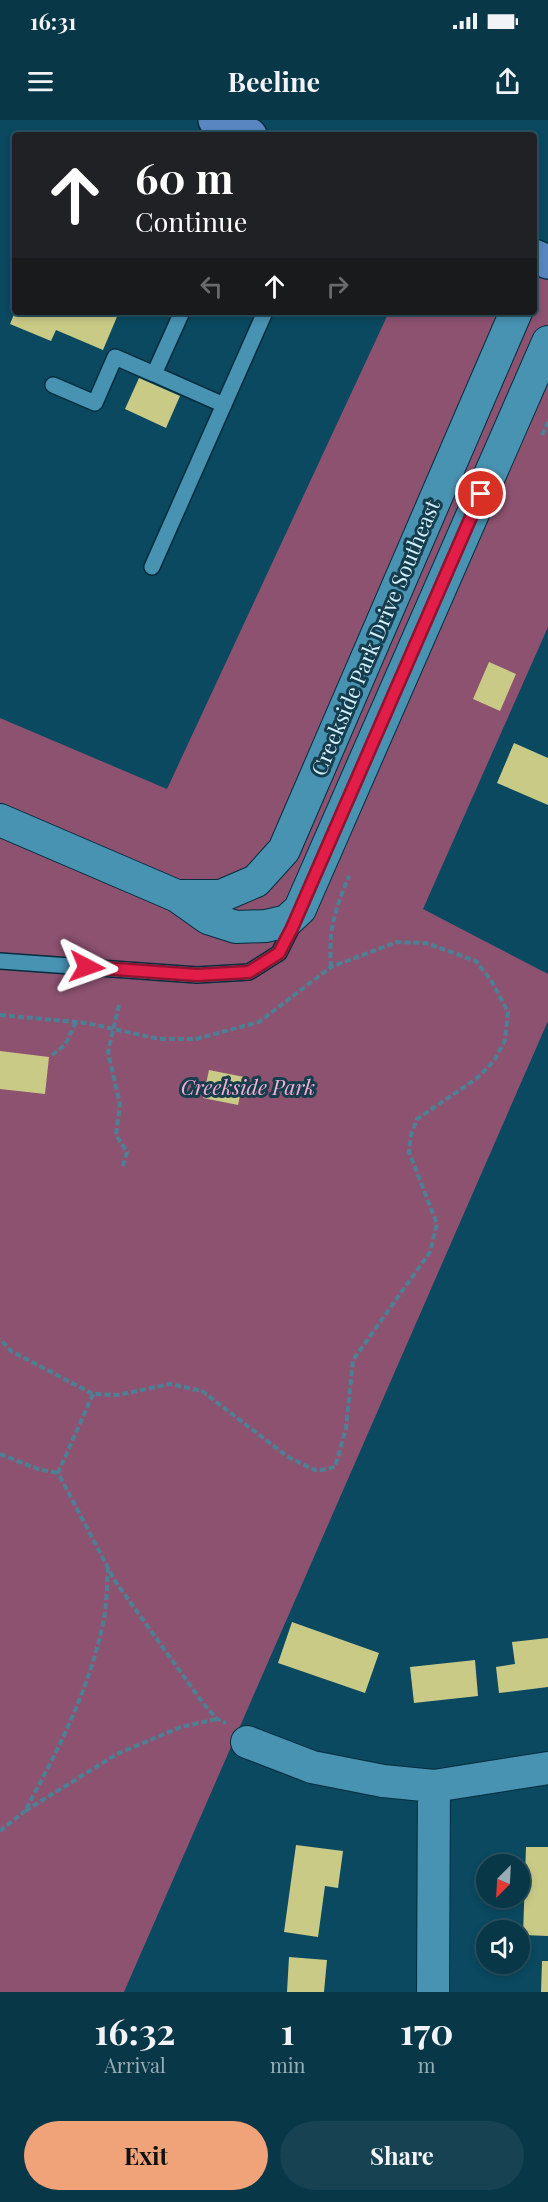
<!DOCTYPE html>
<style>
body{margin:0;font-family:"Playfair Display",serif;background:#164252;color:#f1f3f6;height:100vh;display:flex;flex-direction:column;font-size:22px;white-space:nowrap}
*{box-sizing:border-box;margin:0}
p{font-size:20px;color:#98acb4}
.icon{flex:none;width:33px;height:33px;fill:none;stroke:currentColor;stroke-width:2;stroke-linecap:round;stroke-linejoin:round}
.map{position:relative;height:1872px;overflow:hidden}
.panel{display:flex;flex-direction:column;background:#083748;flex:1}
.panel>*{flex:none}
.banner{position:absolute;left:12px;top:12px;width:525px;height:183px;border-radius:6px;box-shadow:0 3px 9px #0003,0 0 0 2px #295160;background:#202124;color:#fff;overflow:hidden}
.needle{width:39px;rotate:204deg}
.buttons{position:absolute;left:476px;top:1734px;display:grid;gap:12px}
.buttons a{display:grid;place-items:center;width:54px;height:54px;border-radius:50%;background:#083748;box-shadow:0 3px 9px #0003,0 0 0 2px #295160;font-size:30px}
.pin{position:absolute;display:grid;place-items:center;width:51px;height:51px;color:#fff;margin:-26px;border:3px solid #fff;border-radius:50%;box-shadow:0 2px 6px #0007}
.me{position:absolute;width:66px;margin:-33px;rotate:94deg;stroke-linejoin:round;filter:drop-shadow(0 0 4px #0008)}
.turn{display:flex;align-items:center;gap:21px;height:126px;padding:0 24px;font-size:27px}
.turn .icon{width:78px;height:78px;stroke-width:2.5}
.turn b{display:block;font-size:42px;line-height:51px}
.lanes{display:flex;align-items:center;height:57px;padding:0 24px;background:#0003;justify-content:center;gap:30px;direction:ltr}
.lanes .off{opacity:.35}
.eta{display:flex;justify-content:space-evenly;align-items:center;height:102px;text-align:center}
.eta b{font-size:36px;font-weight:700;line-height:42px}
.primary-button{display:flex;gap:12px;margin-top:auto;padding:12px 24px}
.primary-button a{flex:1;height:69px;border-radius:36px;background:#f0a279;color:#111;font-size:24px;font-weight:700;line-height:69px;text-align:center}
.primary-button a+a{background:#164252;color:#f1f3f6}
.status{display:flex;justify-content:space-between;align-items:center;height:42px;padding:0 30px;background:#083748;direction:ltr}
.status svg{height:16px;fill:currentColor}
header{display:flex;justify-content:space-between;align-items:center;height:78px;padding:0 24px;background:#083748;font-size:27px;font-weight:700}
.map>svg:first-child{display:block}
</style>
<div class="status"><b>16:31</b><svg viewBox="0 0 49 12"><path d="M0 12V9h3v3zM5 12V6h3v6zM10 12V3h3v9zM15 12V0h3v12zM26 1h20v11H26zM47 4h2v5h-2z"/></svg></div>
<header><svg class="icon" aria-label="menu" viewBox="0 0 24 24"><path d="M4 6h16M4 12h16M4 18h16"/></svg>Beeline<svg class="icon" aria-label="share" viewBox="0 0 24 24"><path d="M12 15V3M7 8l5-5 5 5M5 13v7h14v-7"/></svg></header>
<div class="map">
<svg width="548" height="1872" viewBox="0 0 548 1872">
<rect width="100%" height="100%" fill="#0a4960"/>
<path fill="#8d5270" d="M534 136 548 142V507L423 789 548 854V901L124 1872H0V598L167 669 389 192H534Z"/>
<path fill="#caca87" d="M15 192H119L103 230 56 210 51 221 10 204Z
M139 258 180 276 166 308 125 289Z
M489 542 516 554 500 591 473 579Z
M514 623 548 638V685L497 663Z
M0 931 49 937 45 974 0 969Z
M209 950 244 957 238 985 203 978Z
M292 1502 379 1533 365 1573 278 1543Z
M548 1518V1567L499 1573 496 1547 515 1544 512 1522Z
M475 1540 478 1576 414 1583 410 1547Z
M296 1725 343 1731 338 1768 325 1766 318 1817 284 1812Z
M526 1727H548V1816L523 1815Z
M289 1837 327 1840 324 1872H287Z
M542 1841H548V1872H541Z"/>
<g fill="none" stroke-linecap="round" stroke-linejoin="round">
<g stroke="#032d3d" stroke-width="18">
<path id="service" d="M182 192 154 254 224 285
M53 265 95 283 115 237 154 254
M152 447 265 192
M0 841 197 855 249 852 279 833 295 801"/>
</g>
<g stroke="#032d3d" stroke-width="34">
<path id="minor" d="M0 700 177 776 208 798 236 807 266 806 287 801 300 789 548 222
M177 776H221L256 761 284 730 516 192
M247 1622 312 1647 383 1661 434 1666 548 1648
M433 1872 434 1666"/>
</g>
<g stroke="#032d3d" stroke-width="36">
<path id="secondary" d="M215 0 250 15
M534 136 548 142"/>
</g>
<path stroke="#4d8094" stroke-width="4" stroke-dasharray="6 3" stroke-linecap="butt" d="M542 315 548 302
M331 847C328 810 335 790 349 756
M119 885 108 932 120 984 116 1015 127 1032 123 1046
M0 895 87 903 159 919H196L259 902 331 847 397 822 426 823 476 841 492 862 508 892 505 920 494 941 476 959 417 999 411 1015 409 1032 437 1104 430 1132 353 1240 346 1308 335 1347 317 1351 288 1337 202 1271 170 1264 118 1275 93 1274 11 1231 0 1219
M52 935 65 925 76 902
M93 1274 58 1353 115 1461 203 1583 217 1599 226 1603
M0 1334 38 1349 58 1353
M108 1447C107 1462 107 1478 105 1493 92 1565 59 1628 25 1691L117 1634 181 1607 217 1599
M0 1711 25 1691"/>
<use href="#service" stroke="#4892b2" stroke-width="15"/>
<use href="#minor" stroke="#4892b2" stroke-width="32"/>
<use href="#secondary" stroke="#5986c0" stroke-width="33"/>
</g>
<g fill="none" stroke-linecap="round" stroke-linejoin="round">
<g stroke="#92132f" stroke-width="15">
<path id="route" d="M87 847 197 855 249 852 279 833 292 808 481 374"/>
</g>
<use href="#route" stroke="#e11d48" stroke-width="10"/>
</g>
<g text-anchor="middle" stroke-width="6" stroke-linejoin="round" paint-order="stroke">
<g font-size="21" fill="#d4f1fe" stroke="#153d4d">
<text transform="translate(376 518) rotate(-67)" y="7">Creekside Park Drive Southeast</text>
</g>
<g font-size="21" font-style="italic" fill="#f6add1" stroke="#153d4d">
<text x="248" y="975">Creekside Park</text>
</g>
</g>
</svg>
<div class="buttons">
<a><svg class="needle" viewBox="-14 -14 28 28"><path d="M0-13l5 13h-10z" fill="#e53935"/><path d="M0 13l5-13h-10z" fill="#98acb4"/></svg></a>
<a><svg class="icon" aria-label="sound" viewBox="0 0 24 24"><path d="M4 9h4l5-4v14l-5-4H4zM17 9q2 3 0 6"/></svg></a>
</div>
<div class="pin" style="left:481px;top:374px;background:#d93025"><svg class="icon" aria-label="arrive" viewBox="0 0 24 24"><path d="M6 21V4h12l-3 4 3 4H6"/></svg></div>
<svg class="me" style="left:87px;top:847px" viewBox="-20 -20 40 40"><path d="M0-17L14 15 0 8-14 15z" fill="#e11d48" stroke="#fff" stroke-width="4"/></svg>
<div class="banner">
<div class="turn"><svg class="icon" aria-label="ahead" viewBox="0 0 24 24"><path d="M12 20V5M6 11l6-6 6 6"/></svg><div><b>60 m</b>Continue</div></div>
<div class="lanes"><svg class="icon off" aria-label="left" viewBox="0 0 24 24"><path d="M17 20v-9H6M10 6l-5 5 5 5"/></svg><svg class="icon" aria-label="ahead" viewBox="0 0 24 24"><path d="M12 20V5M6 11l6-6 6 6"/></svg><svg class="icon off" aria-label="right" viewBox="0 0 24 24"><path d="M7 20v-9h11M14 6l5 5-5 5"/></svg></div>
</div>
</div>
<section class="panel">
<div class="eta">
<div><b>16:32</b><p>Arrival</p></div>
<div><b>1</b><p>min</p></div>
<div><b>170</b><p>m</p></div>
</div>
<div class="primary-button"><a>Exit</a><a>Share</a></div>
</section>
